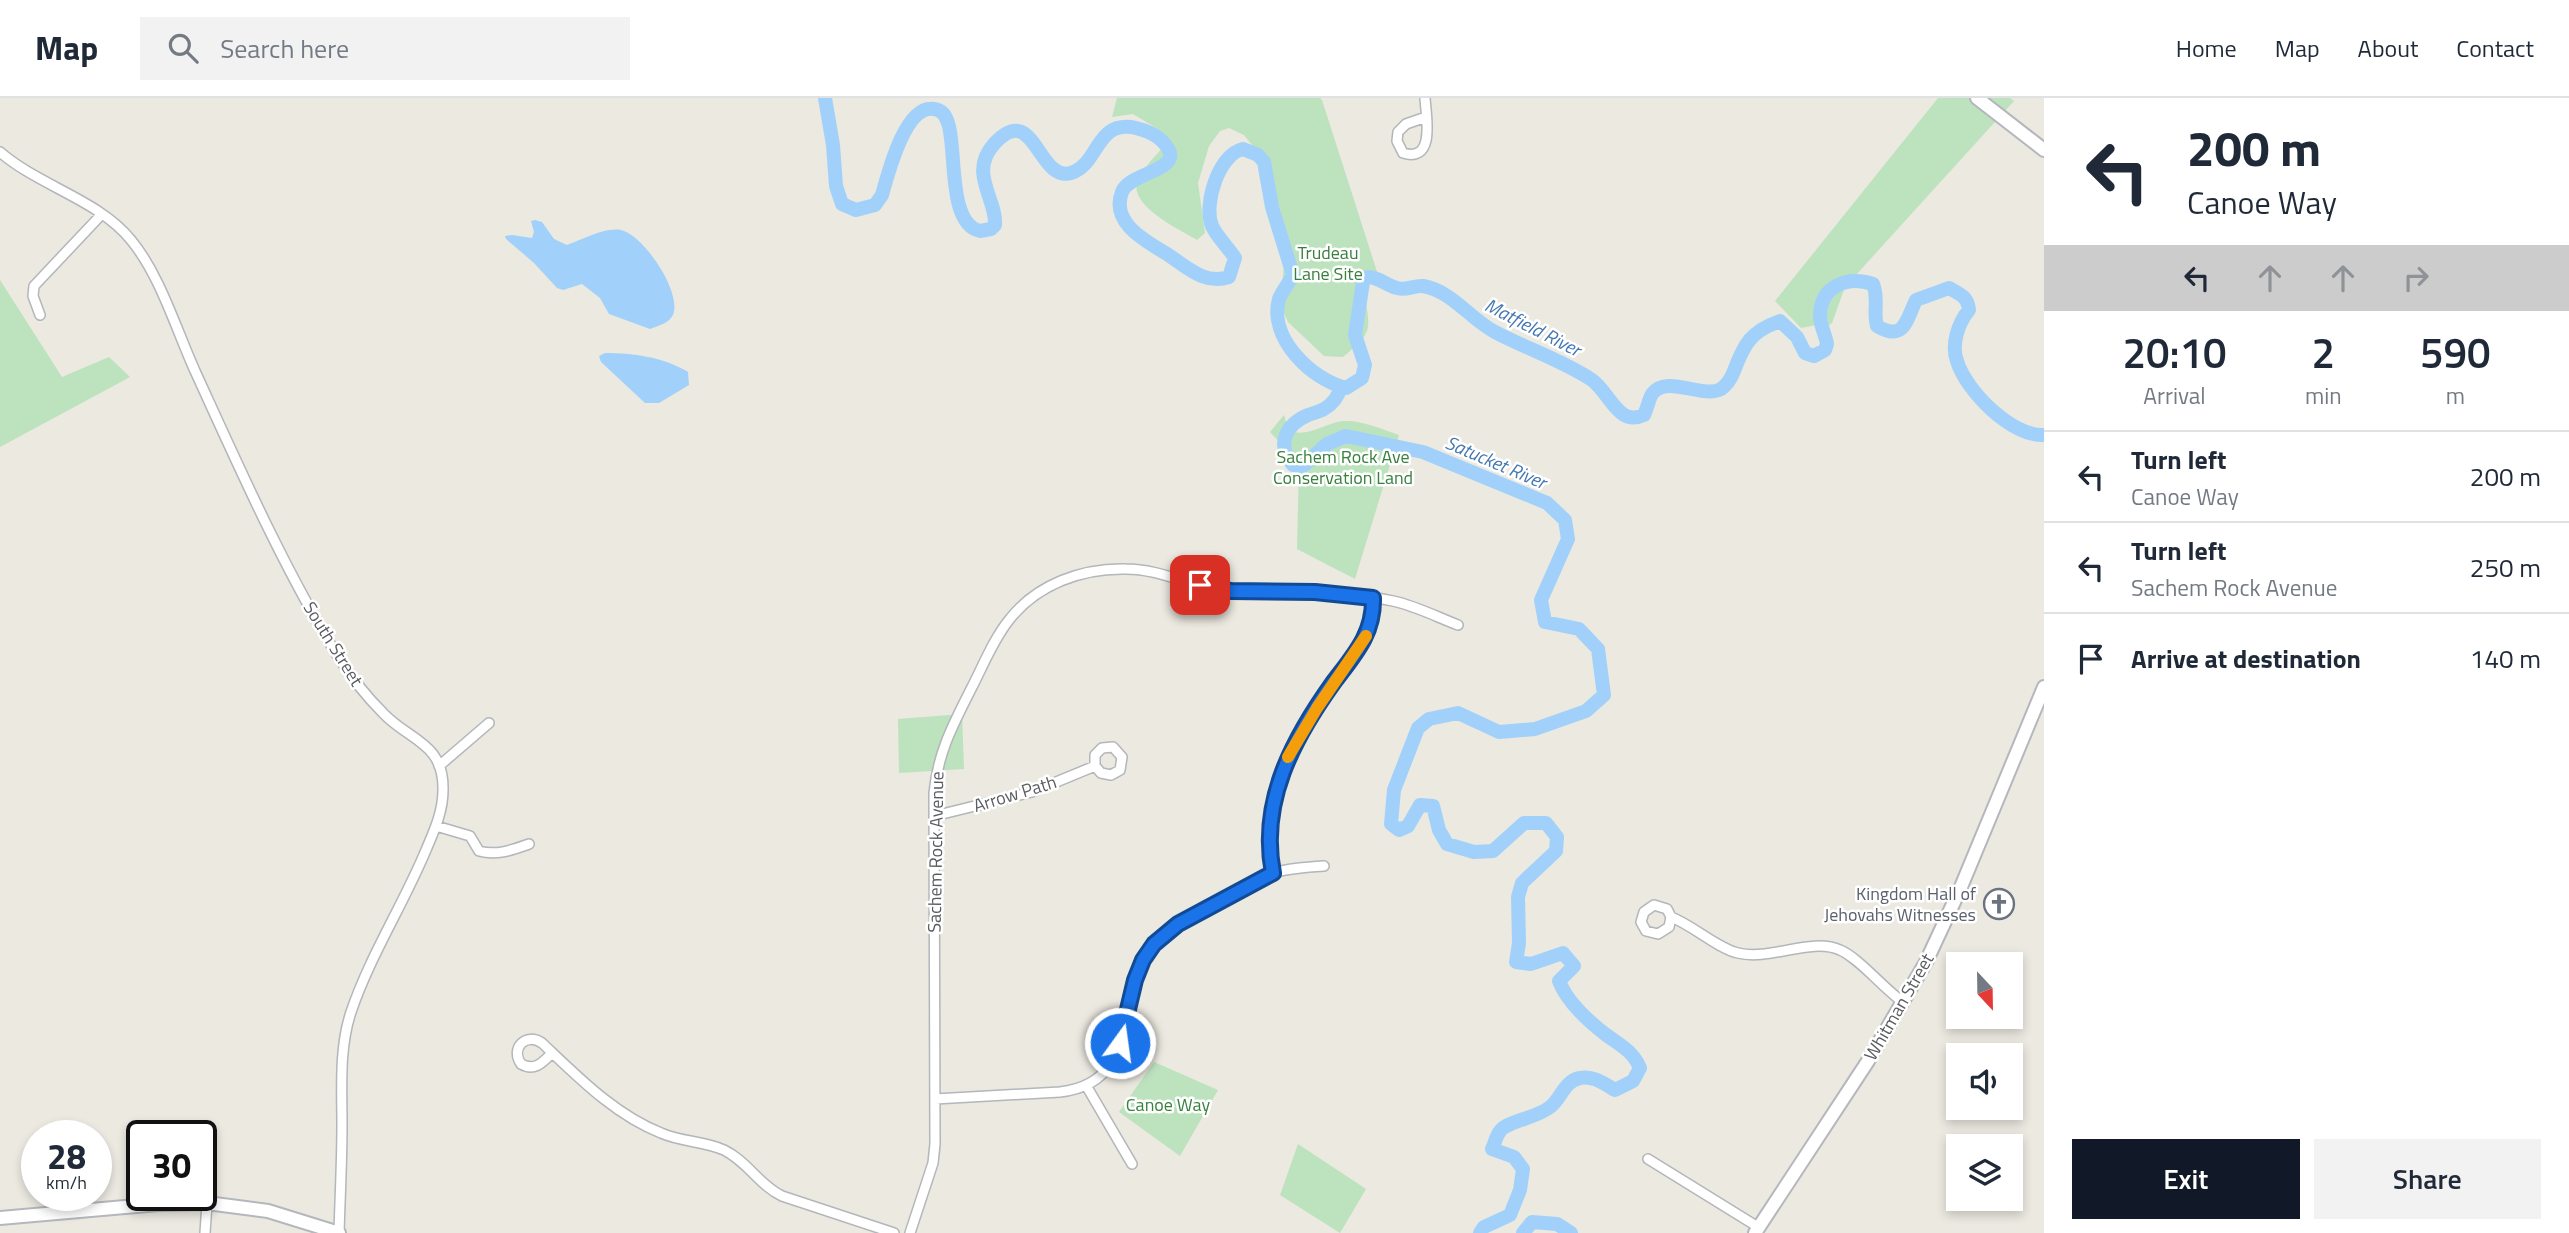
<!DOCTYPE html>
<style>
body{margin:0;font-family:"Titillium Web",sans-serif;background:#f2f2f3;color:#1f2937;height:100vh;display:flex;flex-direction:column;font-size:26px;white-space:nowrap}
*{box-sizing:border-box;margin:0}
p{font-size:23px;color:#747a83}
.icon{flex:none;width:38px;height:38px;fill:none;stroke:currentColor;stroke-width:2;stroke-linecap:round;stroke-linejoin:round}
.map{position:relative;flex:1;overflow:hidden}
.details{display:flex;flex-direction:column;background:#fff;width:525px}
.details>*{flex:none}
.hud{background:#fff;color:#1f2937;overflow:hidden}
.needle{width:46px;rotate:158deg}
.buttons{position:absolute;left:1946px;top:854px;display:grid;gap:14px}
.buttons a{display:grid;place-items:center;width:77px;height:77px;border-radius:0px;background:#fff;box-shadow:0 4px 10px #0003;font-size:35px}
.speed{position:absolute;left:21px;top:1022px;display:flex;gap:14px;font-size:35px;font-weight:700;text-align:center}
.speed>*{display:grid;place-content:center;width:91px;height:91px;border-radius:50%;background:#fff;box-shadow:0 4px 10px #0003;line-height:1}
.speed small{font-size:18px;font-weight:400}
.speed .limit{border:4px solid #111;border-radius:10px;background:#fff;color:#111}
.pin{position:absolute;display:grid;place-items:center;width:60px;height:60px;color:#fff;margin:-30px;border-radius:14px;box-shadow:0 4px 10px #0006}
.me{position:absolute;width:77px;margin:-38px;rotate:14deg;stroke-linejoin:round;filter:drop-shadow(0 0 5px #0008)}
.turn{display:flex;align-items:center;gap:24px;height:147px;padding:0 28px;font-size:32px}
.turn .icon{width:91px;height:91px;stroke-width:2.5}
.turn b{display:block;font-size:49px;line-height:60px}
.lanes{display:flex;align-items:center;height:66px;padding:0 28px;background:#0003;justify-content:center;gap:35px;direction:ltr}
.lanes .off{opacity:.35}
.eta{display:flex;justify-content:space-evenly;align-items:center;height:119px;text-align:center}
.eta b{font-size:42px;font-weight:600;line-height:49px}
.primary-button{display:flex;gap:14px;margin-top:auto;padding:14px 28px}
.primary-button a{flex:1;height:80px;border-radius:0px;background:#111827;color:#fff;font-size:28px;font-weight:600;line-height:80px;text-align:center}
.primary-button a+a{background:#f2f2f3;color:#1f2937}
ul{padding:0;list-style:none}
li{display:flex;align-items:center;gap:21px;height:91px;padding:0 28px;border-top:2px solid #e0e1e3}
li div{flex:1}
li b{display:block;font-size:26px}
li em{font-style:normal}
header{display:flex;align-items:center;gap:42px;box-sizing:border-box;height:98px;padding:0 35px;background:#fff;border-bottom:2px solid #e0e1e3}
header strong{font-size:33px}
nav{display:flex;gap:38px;margin-inline-start:auto;font-size:24px}
.search{width:490px;height:63px;background:#f2f2f3;display:flex;align-items:center;gap:18px;box-sizing:border-box;padding:0 24px;border-radius:0px;color:#747a83;font-size:26px}
main{display:flex;flex:1;min-height:0}
.map>svg:first-child{display:block}
</style>
<header>
<strong>Map</strong>
<div class="search"><svg class="icon" aria-label="search" viewBox="0 0 24 24"><circle cx="10" cy="10" r="6"/><path d="M15 15l6 6"/></svg>Search here</div>
<nav><a>Home</a><a>Map</a><a>About</a><a>Contact</a></nav>
</header>
<main>
<div class="map">
<svg width="2044" height="1135" viewBox="0 0 2044 1135">
<rect width="100%" height="100%" fill="#ebe9e0"/>
<path fill="#bde2be" d="M1117 0H1320L1322 2 1380 183 1370 184 1364 191C1369 231 1376 232 1343 259L1324 258 1288 224 1281 209 1284 162 1281 114 1260 57 1244 37 1229 30 1220 33 1209 48 1198 85 1205 135 1197 142C1181 132 1130 109 1137 84 1141 72 1155 59 1163 49L1161 33 1133 16 1112 19Z
M1938 0H2010L2014 3 1845 189 1832 225 1827 229 1817 227 1801 230 1775 203Z
M0 182 62 279 109 259 130 279 0 349Z
M1284 317 1286 324 1293 334C1310 338 1326 325 1343 323 1362 322 1381 331 1399 337L1355 481 1297 451 1299 365 1270 334Z
M962 616 964 671 899 675 898 621Z
M1154 964 1218 992 1180 1058 1119 1014Z
M1298 1046 1366 1091 1340 1135 1280 1097Z"/>
<path fill="#a1d1fa" d="M535 122 542 124 554 141 567 147C582 142 608 127 624 133 646 141 682 195 673 217 669 225 658 228 650 231L609 216 600 200 582 186 563 192 557 190 534 165 506 141 505 138 512 137 532 140 534 134 531 123Z
M605 255C633 255 664 259 688 274L689 287 659 305H645L601 264 599 258Z"/>
<g fill="none" stroke-linecap="round" stroke-linejoin="round">
<path stroke="#a1d1fa" stroke-width="14" d="M825 0 833 47 836 88 842 106 856 112 875 107 882 97C888 76 905 6 934 11 942 12 946 18 948 25 957 50 947 126 980 133L991 131 995 127C997 101 968 75 994 46 1034 1 1038 85 1071 75 1100 66 1095 21 1136 30 1144 32 1153 35 1160 41 1195 73 1130 72 1122 94 1110 125 1146 143 1167 156 1187 169 1204 187 1229 179L1235 160C1228 149 1217 139 1212 128 1203 106 1219 56 1243 51L1258 57 1264 64 1272 109 1293 177C1289 185 1282 193 1279 201 1268 240 1312 282 1346 290L1362 280 1365 267 1355 237 1363 184 1367 179C1380 179 1385 187 1397 190 1405 193 1415 187 1423 188 1452 193 1470 221 1495 234 1527 251 1562 262 1592 282 1610 295 1618 329 1644 317 1647 311 1649 301 1652 296 1666 276 1703 301 1721 291 1728 286 1731 281 1734 273 1744 246 1751 233 1780 223L1797 239 1805 255 1814 258 1825 252 1827 246C1826 238 1820 227 1820 219 1820 187 1848 178 1873 186 1879 200 1873 214 1877 228 1904 244 1906 223 1916 202L1949 190C1960 196 1968 199 1969 212 1958 225 1951 247 1957 263 1966 293 2012 339 2044 337
M1341 289C1338 299 1333 306 1324 311 1319 314 1313 315 1308 317 1285 327 1276 347 1293 367L1303 368 1327 346 1346 338 1423 354 1547 405 1565 422 1568 441 1541 502 1545 524 1579 531 1598 551 1604 597 1586 613 1535 631 1499 634 1458 615 1429 621 1418 630 1394 692 1391 726 1399 732 1408 728 1420 707 1433 708 1439 732 1447 746 1474 754 1493 753 1524 725H1546L1557 739 1556 753 1522 785 1518 799 1519 845 1516 864 1531 866 1563 855 1574 868 1559 883C1567 904 1587 922 1605 936 1620 947 1633 953 1640 970L1633 983 1615 992C1605 986 1593 977 1580 980 1564 983 1561 1001 1550 1009 1537 1020 1508 1023 1501 1032 1496 1037 1495 1045 1492 1051L1514 1059 1523 1071 1520 1092 1510 1117 1484 1129 1480 1135
M1523 1135 1532 1124 1557 1126 1571 1135"/>
<g stroke="#b3b6ba" stroke-width="12">
<path id="street" d="M1425 0C1426 18 1436 65 1403 55L1397 43 1398 34 1406 26 1426 19
M0 54C39 88 99 102 131 142 160 177 176 231 195 273 239 369 282 467 337 557 350 578 366 598 384 616 410 643 444 645 443 692 443 714 434 733 426 752 403 807 370 858 351 914 339 950 342 990 342 1027 342 1063 340 1099 339 1135
M40 217 33 198 34 188 101 117
M439 668 489 625
M934 718 1032 694 1095 668 1101 675 1111 677 1120 672 1122 659 1113 649 1102 650 1095 657V668
M436 728 470 738 479 753C497 758 512 752 529 746
M1273 775C1254 671 1324 613 1369 531L1373 520V500
M1671 819 1667 811 1654 807 1644 814 1641 824 1646 833 1658 836 1669 829 1671 819C1694 828 1717 850 1738 855 1770 863 1811 839 1840 852 1859 860 1884 891 1903 904
M552 955C543 964 535 974 521 966 510 950 526 934 542 945 578 979 615 1017 661 1035 681 1044 704 1043 724 1052 747 1063 759 1087 782 1098L894 1135
M1087 989 1132 1066
M935 1001 1060 994C1139 985 1115 908 1146 857 1164 829 1196 816 1224 801 1240 792 1258 779 1276 774 1292 770 1308 769 1324 768
M1648 1061 1758 1129
M205 1135 207 1105
M910 1135 933 1065 935 1046 934 695C938 654 953 627 971 591 983 568 993 542 1009 522 1037 486 1082 470 1126 471 1163 471 1194 491 1230 493 1284 496 1339 491 1393 503 1416 508 1437 519 1458 527"/>
</g>
<g stroke="#b4b7bc" stroke-width="16">
<path id="secondary" d="M1977 0 2044 52
M0 1120 159 1106 207 1105 268 1113 339 1135
M1755 1135 1868 963 1926 864 1961 789 2044 589"/>
</g>
<use href="#street" stroke="#fff" stroke-width="9"/>
<use href="#secondary" stroke="#fff" stroke-width="12"/>
</g>
<g fill="none" stroke-linecap="round" stroke-linejoin="round">
<g stroke="#114b97" stroke-width="18">
<path id="route" d="M1120 945 1135 882 1143 862 1154 846 1178 826 1273 775C1259 704 1293 641 1333 585 1354 557 1374 536 1373 500L1315 494 1231 493 1200 487"/>
</g>
<use href="#route" stroke="#1a73e8" stroke-width="12"/>
<path stroke="#f59e0b" stroke-width="12" d="M1288 659 1317 610 1366 538"/>
</g>
<defs>
<g id="church-ring" transform="scale(1.575)"><circle r="9.5" fill="#fff" stroke="#6b7280" stroke-width="1.5"/><path d="M-1.2-6h2.4v3.5h3.3v2.4h-3.3V6h-2.4V-.1h-3.3v-2.4h3.3Z" fill="#6b7280"/></g>
</defs>
<g fill-rule="evenodd">
<use href="#church-ring" x="1999" y="806"/>
</g>
<g text-anchor="middle" stroke-width="5" stroke-linejoin="round" paint-order="stroke">
<g font-size="18" fill="#38803e" stroke="#fff">
<text x="1328" y="161">Trudeau<tspan x="1328" dy="21">Lane Site</tspan></text>
<text x="1343" y="365">Sachem Rock Ave<tspan x="1343" dy="21">Conservation Land</tspan></text>
<text x="1168" y="1013">Canoe Way</text>
</g>
<g font-size="18" fill="#595c60" stroke="#fff">
<text transform="translate(333 546) rotate(58)" y="6">South Street</text>
<text transform="translate(1015 696) rotate(-17)" y="6">Arrow Path</text>
<text transform="translate(936 754) rotate(-89)" y="6">Sachem Rock Avenue</text>
<text transform="translate(1899 909) rotate(-60)" y="6">Whitman Street</text>
</g>
<g font-size="18" fill="#5b616d" stroke="#fff" text-anchor="end">
<text x="1976" y="802">Kingdom Hall of<tspan x="1976" dy="21">Jehovahs Witnesses</tspan></text>
</g>
<g font-size="19" font-style="italic" fill="#4377b2" stroke="#fff">
<text transform="translate(1533 229) rotate(27)" y="7">Matfield River</text>
<text transform="translate(1496 364) rotate(23)" y="7">Satucket River</text>
</g>
</g>
</svg>
<div class="buttons">
<a><svg class="needle" viewBox="-14 -14 28 28"><path d="M0-13l5 13h-10z" fill="#e53935"/><path d="M0 13l5-13h-10z" fill="#747a83"/></svg></a>
<a><svg class="icon" aria-label="sound" viewBox="0 0 24 24"><path d="M4 9h4l5-4v14l-5-4H4zM17 9q2 3 0 6"/></svg></a>
<a><svg class="icon" aria-label="layers" viewBox="0 0 24 24"><path d="M12 4l9 5-9 5-9-5zM3 14l9 5 9-5"/></svg></a>
</div>
<div class="speed"><div>28<small>km/h</small></div><div class="limit">30</div></div>
<div class="pin" style="left:1200px;top:487px;background:#d93025"><svg class="icon" aria-label="arrive" viewBox="0 0 24 24"><path d="M6 21V4h12l-3 4 3 4H6"/></svg></div>
<svg class="me" style="left:1120px;top:945px" viewBox="-20 -20 40 40"><circle r="17" fill="#1a73e8" stroke="#fff" stroke-width="3"/><path d="M0-11L8 9 0 5-8 9z" fill="#fff"/></svg>
</div>
<section class="details">
<div class="hud">
<div class="turn"><svg class="icon" aria-label="left" viewBox="0 0 24 24"><path d="M17 20v-9H6M10 6l-5 5 5 5"/></svg><div><b>200 m</b>Canoe Way</div></div>
<div class="lanes"><svg class="icon" aria-label="left" viewBox="0 0 24 24"><path d="M17 20v-9H6M10 6l-5 5 5 5"/></svg><svg class="icon off" aria-label="ahead" viewBox="0 0 24 24"><path d="M12 20V5M6 11l6-6 6 6"/></svg><svg class="icon off" aria-label="ahead" viewBox="0 0 24 24"><path d="M12 20V5M6 11l6-6 6 6"/></svg><svg class="icon off" aria-label="right" viewBox="0 0 24 24"><path d="M7 20v-9h11M14 6l5 5-5 5"/></svg></div>
</div>
<div class="eta">
<div><b>20:10</b><p>Arrival</p></div>
<div><b>2</b><p>min</p></div>
<div><b>590</b><p>m</p></div>
</div>
<ul>
<li><svg class="icon" aria-label="left" viewBox="0 0 24 24"><path d="M17 20v-9H6M10 6l-5 5 5 5"/></svg><div><b>Turn left</b><p>Canoe Way</p></div><em>200 m</em></li>
<li><svg class="icon" aria-label="left" viewBox="0 0 24 24"><path d="M17 20v-9H6M10 6l-5 5 5 5"/></svg><div><b>Turn left</b><p>Sachem Rock Avenue</p></div><em>250 m</em></li>
<li><svg class="icon" aria-label="arrive" viewBox="0 0 24 24"><path d="M6 21V4h12l-3 4 3 4H6"/></svg><div><b>Arrive at destination</b></div><em>140 m</em></li>
</ul>
<div class="primary-button"><a>Exit</a><a>Share</a></div>
</section>
</main>
